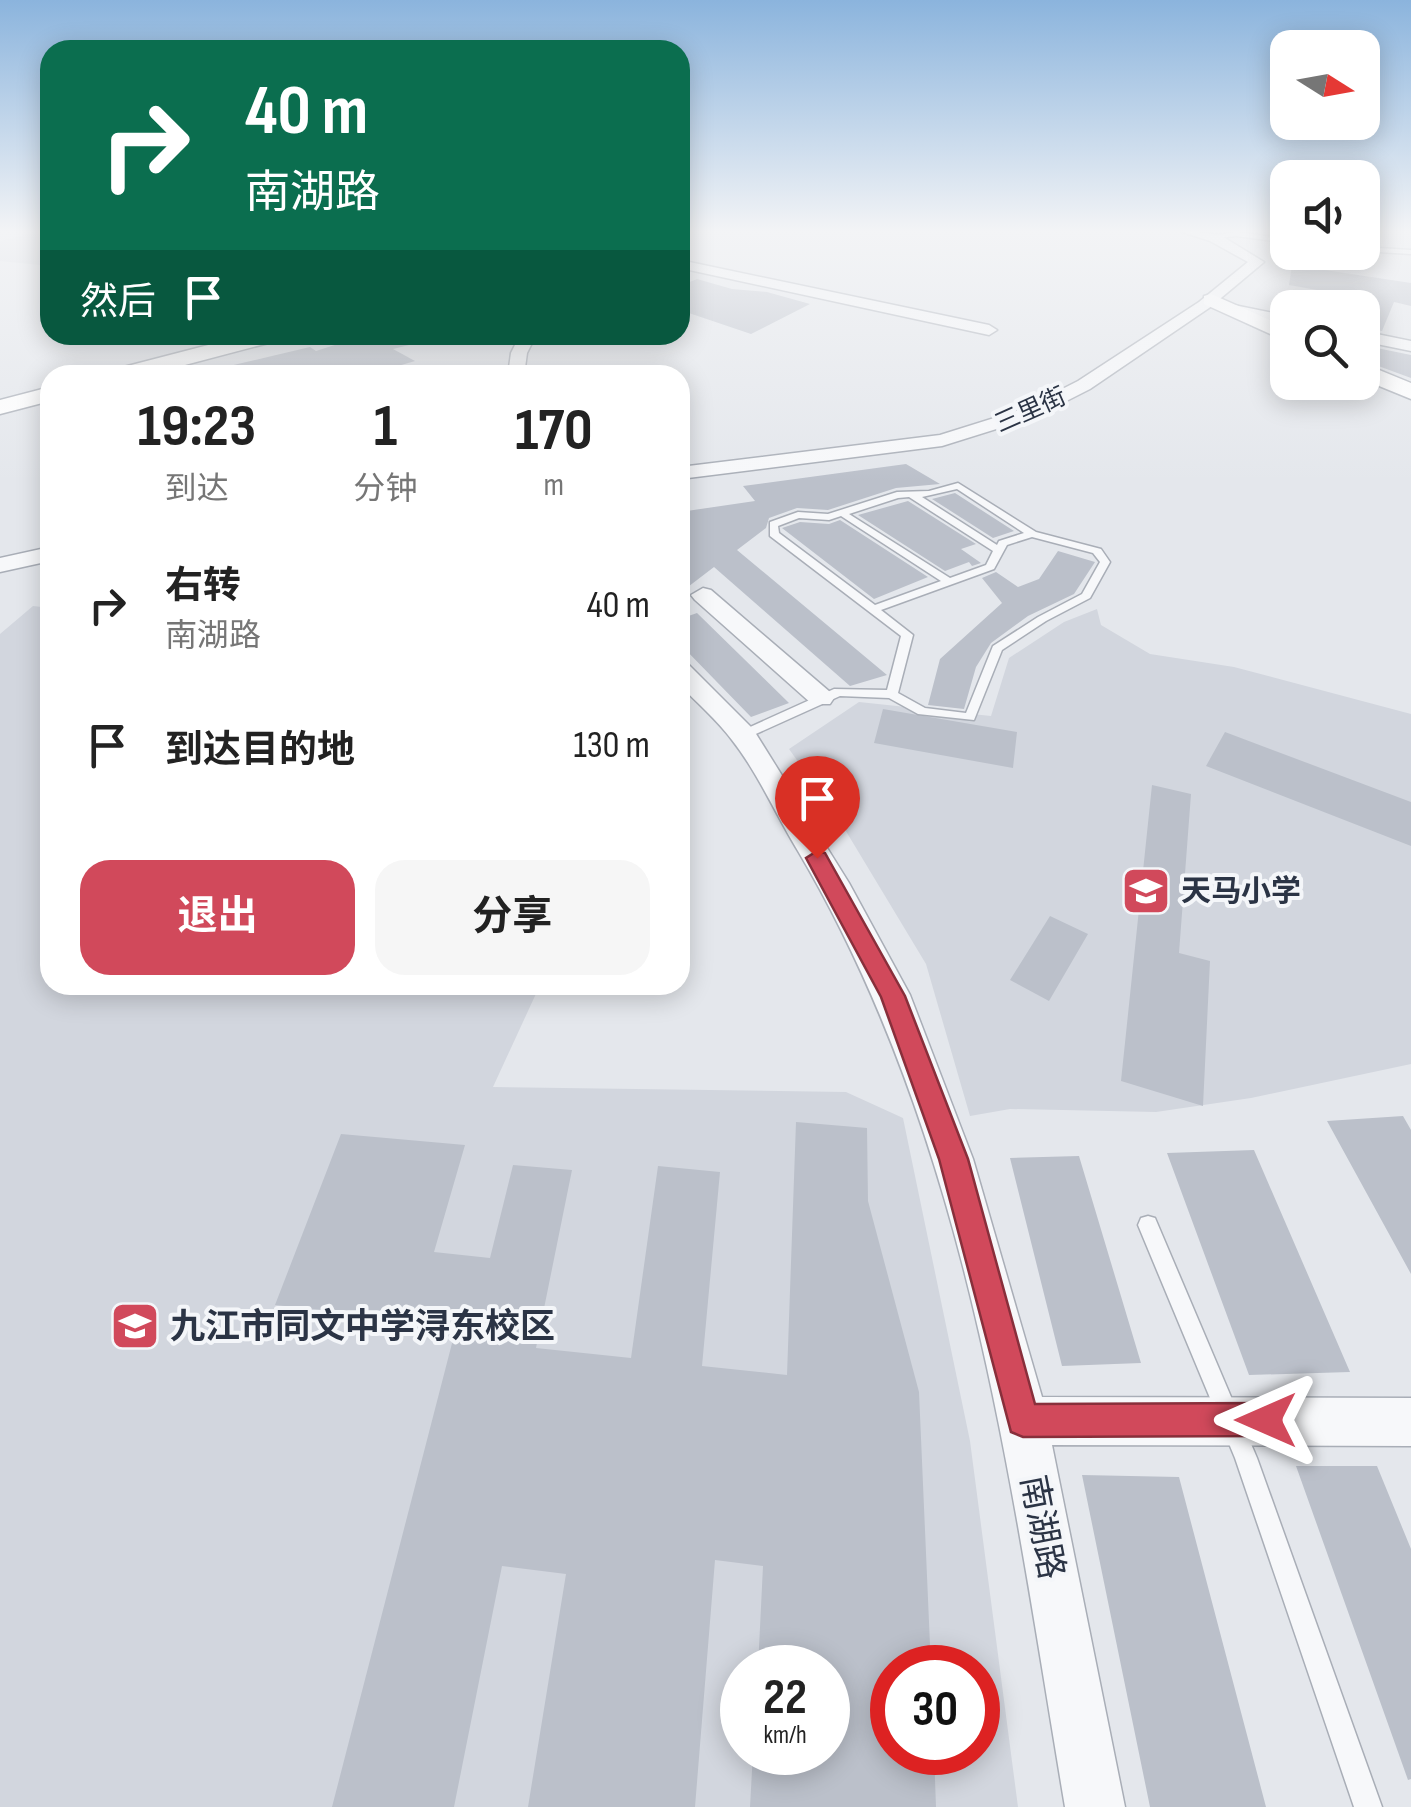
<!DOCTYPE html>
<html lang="zh">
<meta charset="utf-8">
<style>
body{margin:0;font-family:"Sofia Sans Condensed","Noto Sans SC",sans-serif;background:#f6f6f6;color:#222;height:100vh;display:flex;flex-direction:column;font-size:38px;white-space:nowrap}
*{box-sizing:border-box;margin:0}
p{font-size:32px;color:#767676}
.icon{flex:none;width:55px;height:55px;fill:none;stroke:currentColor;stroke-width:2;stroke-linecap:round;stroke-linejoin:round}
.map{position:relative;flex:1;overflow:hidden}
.sheet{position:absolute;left:40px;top:365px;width:650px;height:630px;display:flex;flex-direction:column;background:#fff;border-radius:30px;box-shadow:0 5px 25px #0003}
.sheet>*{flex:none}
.top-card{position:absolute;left:40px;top:40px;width:650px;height:305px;border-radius:30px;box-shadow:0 5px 25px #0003;background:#0b6e4f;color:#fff;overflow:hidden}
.needle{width:65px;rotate:101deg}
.buttons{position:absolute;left:1270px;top:30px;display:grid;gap:20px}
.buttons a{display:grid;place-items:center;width:110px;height:110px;border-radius:20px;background:#fff;box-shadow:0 5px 25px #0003;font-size:50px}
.speed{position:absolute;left:720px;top:1645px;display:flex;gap:20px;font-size:50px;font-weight:700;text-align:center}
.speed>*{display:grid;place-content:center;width:130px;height:130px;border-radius:50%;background:#fff;box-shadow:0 5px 25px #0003;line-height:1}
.speed small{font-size:25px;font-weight:400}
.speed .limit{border:15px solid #d22;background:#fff;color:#111}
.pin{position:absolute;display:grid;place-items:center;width:85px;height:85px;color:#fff;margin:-102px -42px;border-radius:50% 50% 50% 0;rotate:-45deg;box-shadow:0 0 10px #0007}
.pin .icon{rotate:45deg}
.me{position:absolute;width:110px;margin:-55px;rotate:270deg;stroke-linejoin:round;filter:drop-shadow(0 0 8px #0008)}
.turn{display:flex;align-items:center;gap:35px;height:210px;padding:0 40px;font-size:45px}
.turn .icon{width:130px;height:130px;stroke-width:2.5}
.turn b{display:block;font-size:70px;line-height:85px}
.then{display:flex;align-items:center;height:95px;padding:0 40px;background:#0003;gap:20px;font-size:38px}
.eta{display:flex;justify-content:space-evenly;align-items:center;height:170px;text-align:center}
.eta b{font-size:60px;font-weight:700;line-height:70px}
.primary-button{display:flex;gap:20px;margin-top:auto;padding:20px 40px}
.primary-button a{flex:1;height:115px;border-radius:30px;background:#d1495b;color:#fff;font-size:40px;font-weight:700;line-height:115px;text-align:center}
.primary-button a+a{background:#f6f6f6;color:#222}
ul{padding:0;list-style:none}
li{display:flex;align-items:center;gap:30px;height:140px;padding:0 40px}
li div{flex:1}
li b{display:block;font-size:38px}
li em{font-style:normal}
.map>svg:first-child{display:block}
</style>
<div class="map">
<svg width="1411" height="1807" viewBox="0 0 1411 1807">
<rect width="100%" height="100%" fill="#e4e7ec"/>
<path fill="#d2d6de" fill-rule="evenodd" d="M50 229V266L0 261V241Z
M33 606 50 608V985H540L493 1087 846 1092 903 1118 970 1441 1018 1807H0V634ZM742 1668H828V1752H742ZM892 1668H978V1752H892Z
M1097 609 1101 625 1150 654 1234 667 1411 714V1064L1251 1098 1156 1112 1010 1109 970 1116 926 964 838 818 789 749 859 702 991 716 1009 658 1064 622Z"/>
<path fill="#bbc0ca" d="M1292 265 1411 283V306L1394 302 1382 331 1362 327V298L1289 285Z
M697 279 732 289 767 292 810 304 751 334 680 310V286Z
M366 335H420L421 342 393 349 415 361 398 366 414 375H226L225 367 310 347 316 351Z
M1362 345 1411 355V378L1362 360Z
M906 464 940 484 896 488 828 510 797 508 769 518 766 528 737 550 887 675 850 686 714 567 680 593V512L755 501 743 486Z
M955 493 986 513 1014 531 993 538 932 499Z
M908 501 976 544 961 549 981 563 972 566 969 562 945 571 858 515Z
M840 520 928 577 874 599 782 528 800 522 829 524Z
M1058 551 1095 562 1074 594 1028 616 991 643 976 667 964 709 928 705 940 659 1002 603 982 578 996 572 1018 587 1039 579Z
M697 613 789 703 751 717 680 644V619Z
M883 709 1017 732 1013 768 874 743Z
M1225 732 1411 802V846L1206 766Z
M1152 785 1191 794 1179 953 1210 961 1203 1106 1121 1081Z
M1050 916 1088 934 1049 1001 1010 980Z
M1403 1116 1411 1130V1274L1327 1121Z
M796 1122 867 1128 868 1201 919 1392 931 1668H892V1752H934L936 1807H750L753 1752H828V1668H758L763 1566 715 1560 695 1807H528L566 1574 502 1566 454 1807H332L457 1324 275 1305 341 1134 465 1145 434 1252 490 1258 513 1165 572 1170 536 1348 631 1358 658 1166 720 1172 702 1366 787 1375Z
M1254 1150 1350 1372 1249 1375 1167 1153Z
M1079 1156 1141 1363 1062 1366 1010 1158Z
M1296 1466H1377L1411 1549V1779L1408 1780Z
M1082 1475 1179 1477 1266 1807H1150Z"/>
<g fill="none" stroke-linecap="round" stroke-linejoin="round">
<g stroke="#a9aeb7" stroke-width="3">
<path id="lane" d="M1236 232 1288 239V243L1236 236 1210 239 1207 237Z
M1362 247 1411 250V254L1362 251Z
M958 483 1036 532 1101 549 1110 562 1090 598 1046 621 1002 650 974 720 918 714 889 698 840 696 747 738H739V732L834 689 887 690 901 636 770 536V522L798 512 828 514 897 492 929 491ZM957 489 1024 533 999 541 997 545 922 497ZM909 497 993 551 986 565 950 578 849 514 898 498ZM841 516 941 581 875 605 779 533 778 526 799 518 829 520ZM1032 537 1093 553 1100 562 1082 594 1038 617 993 646 966 713 925 708 898 693 913 635 881 610 994 569 1007 545Z
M1148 1216 1155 1218 1257 1458 1382 1807H1354L1235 1458 1138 1225 1141 1218Z"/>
</g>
<g stroke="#a9aeb7" stroke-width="3">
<path id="street" d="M1173 229 1220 235 1264 262 1209 308 1090 389 1035 417 942 446 680 479V467L940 435 1023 409 1078 381 1199 302 1248 262 1210 241Z
M680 260 989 325 997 330 989 335 680 268Z
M1229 304 1288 316V325L1224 311 1222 308Z
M1362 331 1411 341V351L1362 341Z
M520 335H536L527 353 524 375H508L511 353Z
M50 547V561L0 572V558Z
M703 588 711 590 830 692 834 698 830 704H812L695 600 691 595Z
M680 662 689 665 753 729 849 883 910 995 973 1159 1042 1397 1411 1398V1446L1052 1445 1125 1807H1065C1010 1481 969 1140 798 851 776 815 758 773 732 740 717 720 697 703 680 685Z"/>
</g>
<g stroke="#a9aeb7" stroke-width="3">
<path id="secondary" d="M1211 294 1288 328V342L1204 304V296Z
M247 335H283L280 340 147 375H108L112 370Z
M1362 363 1411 383V399L1362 379Z
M50 387V401L0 414V400Z"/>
</g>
<use href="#lane" fill="#f7f8fa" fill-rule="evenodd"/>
<use href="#street" fill="#f7f8fa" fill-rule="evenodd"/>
<use href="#secondary" fill="#fff" fill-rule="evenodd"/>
</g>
<linearGradient id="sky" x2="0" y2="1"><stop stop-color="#8bb4dd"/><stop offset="0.48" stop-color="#f3f4f6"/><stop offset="1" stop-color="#f3f4f6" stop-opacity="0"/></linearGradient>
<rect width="1411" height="482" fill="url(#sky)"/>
<path fill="#d1495b" stroke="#882f3b" stroke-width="2.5" d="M817 851 825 853 905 996 968 1159 1035 1404 1266 1403 1278 1408 1282 1420 1278 1432 1266 1436 1023 1437 1011 1432 939 1159 881 997 806 858Z"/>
<defs>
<g id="school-square" transform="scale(2.5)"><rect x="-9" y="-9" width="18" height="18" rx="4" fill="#d1495b" stroke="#f4f6f9"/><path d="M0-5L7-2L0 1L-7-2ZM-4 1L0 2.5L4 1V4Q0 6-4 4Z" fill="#fff"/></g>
</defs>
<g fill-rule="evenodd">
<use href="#school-square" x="1146" y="891"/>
<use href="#school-square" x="135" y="1326"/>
</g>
<g text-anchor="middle" stroke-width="8" stroke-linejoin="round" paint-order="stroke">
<g font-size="25" fill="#2b3445" stroke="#f4f6f9">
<text transform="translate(1030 409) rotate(-24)" y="9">三里街</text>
</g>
<g font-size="30" font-weight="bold" fill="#2b3445" stroke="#f4f6f9" text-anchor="start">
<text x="1181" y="901">天马小学</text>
</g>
<g font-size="35" font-weight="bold" fill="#2b3445" stroke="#f4f6f9" text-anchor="start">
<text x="170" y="1338">九江市同文中学浔东校区</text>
</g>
<g font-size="35" fill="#2b3445" stroke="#f4f6f9">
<text transform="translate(1043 1527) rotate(79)" y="12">南湖路</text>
</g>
</g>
</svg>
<div class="buttons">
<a><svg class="needle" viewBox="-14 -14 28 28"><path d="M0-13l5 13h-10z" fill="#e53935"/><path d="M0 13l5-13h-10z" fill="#767676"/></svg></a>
<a><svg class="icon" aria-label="sound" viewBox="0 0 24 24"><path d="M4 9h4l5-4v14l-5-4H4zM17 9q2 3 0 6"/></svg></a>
<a><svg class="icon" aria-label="search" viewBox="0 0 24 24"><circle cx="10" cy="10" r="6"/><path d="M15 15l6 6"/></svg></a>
</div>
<div class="speed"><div>22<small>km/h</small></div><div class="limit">30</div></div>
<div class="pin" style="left:817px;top:858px;background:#d93025"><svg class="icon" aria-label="arrive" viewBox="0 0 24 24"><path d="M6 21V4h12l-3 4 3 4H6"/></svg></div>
<svg class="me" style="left:1266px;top:1420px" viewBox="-20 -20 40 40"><path d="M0-17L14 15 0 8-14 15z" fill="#d1495b" stroke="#fff" stroke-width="4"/></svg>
<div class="top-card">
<div class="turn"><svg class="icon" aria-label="right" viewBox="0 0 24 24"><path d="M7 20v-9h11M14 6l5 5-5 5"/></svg><div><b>40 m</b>南湖路</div></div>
<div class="then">然后<svg class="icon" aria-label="arrive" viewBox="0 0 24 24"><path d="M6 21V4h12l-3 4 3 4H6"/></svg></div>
</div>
<section class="sheet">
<div class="eta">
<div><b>19:23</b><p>到达</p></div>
<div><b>1</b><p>分钟</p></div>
<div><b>170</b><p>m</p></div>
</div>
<ul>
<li><svg class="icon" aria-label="right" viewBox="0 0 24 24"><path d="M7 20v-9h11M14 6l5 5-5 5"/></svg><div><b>右转</b><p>南湖路</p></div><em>40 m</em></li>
<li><svg class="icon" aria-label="arrive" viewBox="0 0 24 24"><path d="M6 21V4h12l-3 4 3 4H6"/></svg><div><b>到达目的地</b></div><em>130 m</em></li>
</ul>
<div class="primary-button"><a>退出</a><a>分享</a></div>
</section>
</div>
